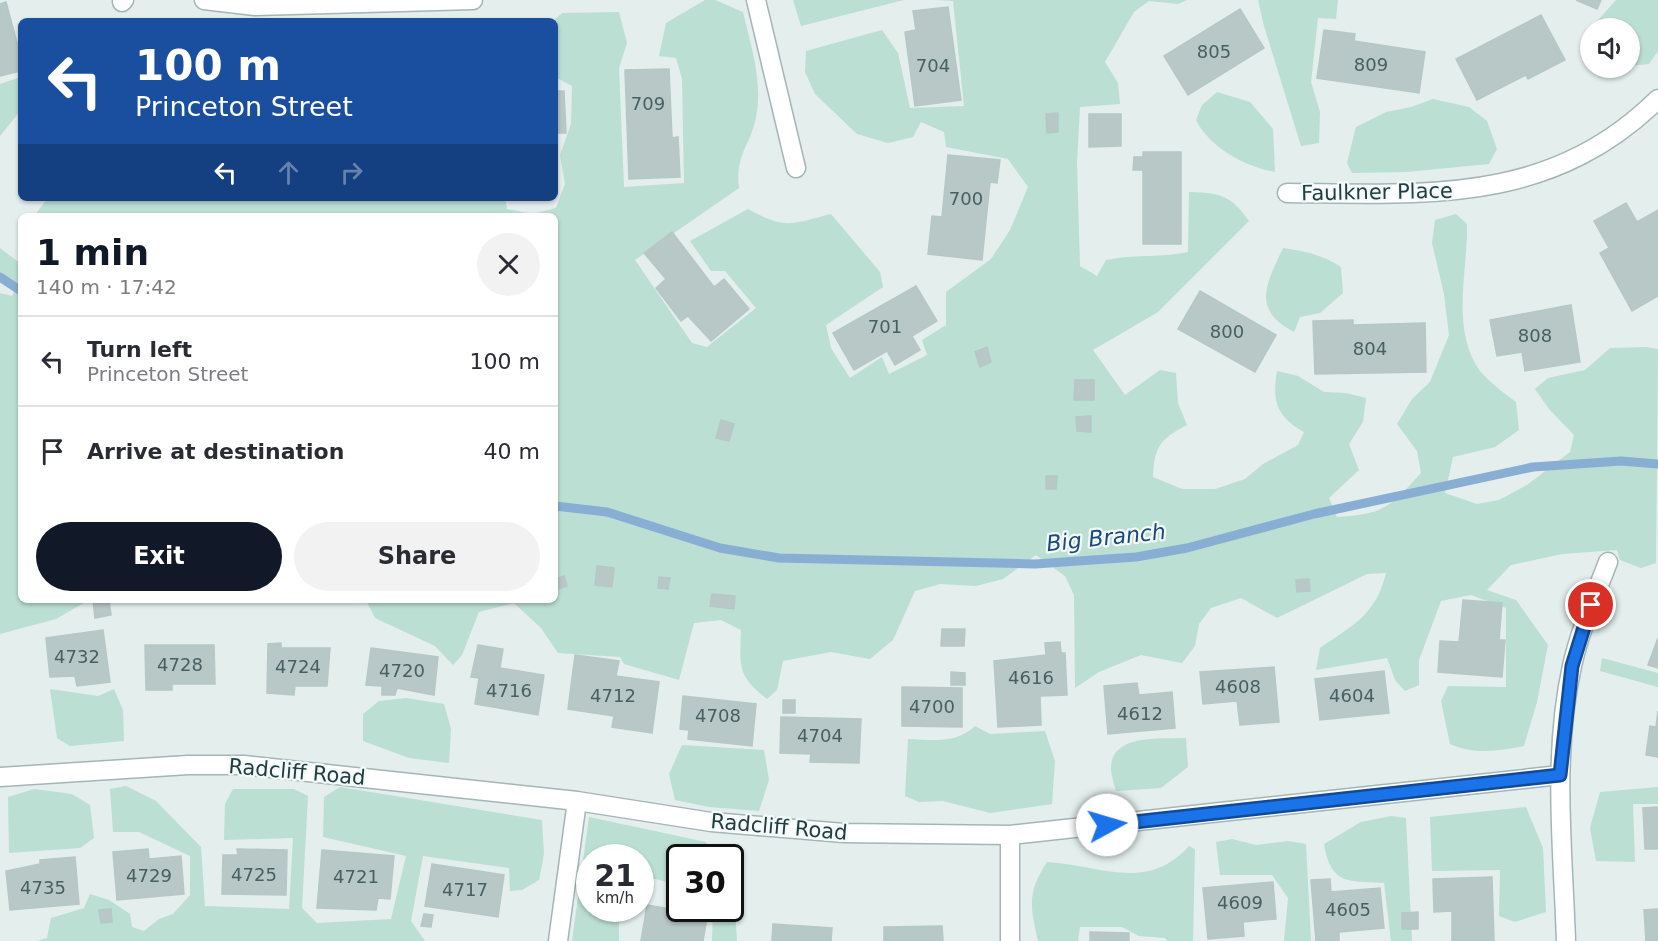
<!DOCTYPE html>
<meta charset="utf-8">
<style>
body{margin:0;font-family:"DejaVu Sans",sans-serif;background:#f2f2f3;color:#2b2b33;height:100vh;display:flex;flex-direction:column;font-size:22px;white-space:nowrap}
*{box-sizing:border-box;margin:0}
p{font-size:20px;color:#7c7c81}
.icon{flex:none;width:33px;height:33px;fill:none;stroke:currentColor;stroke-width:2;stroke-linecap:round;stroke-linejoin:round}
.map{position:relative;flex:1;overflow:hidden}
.panel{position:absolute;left:18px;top:213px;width:540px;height:390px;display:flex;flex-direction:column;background:#fff;border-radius:9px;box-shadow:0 2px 4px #0004}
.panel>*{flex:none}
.guide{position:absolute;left:18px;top:18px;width:540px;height:183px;border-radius:9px;box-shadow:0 2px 4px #0004;background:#1a4fa0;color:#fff;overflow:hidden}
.fabs{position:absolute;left:1580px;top:18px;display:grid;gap:12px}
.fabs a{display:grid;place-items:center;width:60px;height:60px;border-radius:50%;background:#fff;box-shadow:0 2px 4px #0004;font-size:30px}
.speed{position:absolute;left:576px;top:844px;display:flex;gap:12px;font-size:30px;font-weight:700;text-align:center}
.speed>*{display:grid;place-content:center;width:78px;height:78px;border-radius:50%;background:#fff;box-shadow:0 2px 4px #0004;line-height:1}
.speed small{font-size:15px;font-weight:400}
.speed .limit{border:3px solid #111;border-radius:9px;background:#fff;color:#111}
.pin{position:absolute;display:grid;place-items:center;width:51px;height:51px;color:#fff;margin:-26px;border:3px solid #fff;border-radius:50%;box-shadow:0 2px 6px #0007}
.me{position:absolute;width:66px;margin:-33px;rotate:84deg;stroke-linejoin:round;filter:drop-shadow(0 0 4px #0008)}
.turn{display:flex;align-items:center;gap:21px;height:126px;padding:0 18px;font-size:27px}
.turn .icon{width:78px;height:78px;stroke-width:2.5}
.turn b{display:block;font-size:42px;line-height:51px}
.lanes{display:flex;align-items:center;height:57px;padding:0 18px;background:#0003;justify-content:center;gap:30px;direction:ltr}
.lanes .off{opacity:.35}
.round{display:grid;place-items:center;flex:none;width:63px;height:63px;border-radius:32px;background:#f2f2f3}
.head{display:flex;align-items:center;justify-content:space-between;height:102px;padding:0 18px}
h1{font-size:36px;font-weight:600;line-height:45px;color:#111827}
.action{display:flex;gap:12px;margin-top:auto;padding:12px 18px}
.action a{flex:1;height:69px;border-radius:36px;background:#111827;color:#fff;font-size:24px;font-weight:600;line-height:69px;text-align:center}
.action a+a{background:#f2f2f3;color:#2b2b33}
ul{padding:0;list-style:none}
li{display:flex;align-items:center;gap:18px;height:90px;padding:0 18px;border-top:2px solid #e1e1e2}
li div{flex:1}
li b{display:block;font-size:22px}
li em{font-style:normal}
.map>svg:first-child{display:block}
</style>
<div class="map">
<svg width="1658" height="941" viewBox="0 0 1658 941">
<rect width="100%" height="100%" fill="#e3eeed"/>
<path fill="#bbdfd2" d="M705 0H715L743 12C751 47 763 81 756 117 750 147 735 154 739 188L635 260 692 343 707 347 756 308 725 271H711L690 241 748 209C785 230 792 224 831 214L880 272 883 287 826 325 831 348 850 378 882 357 889 374 927 355 922 340 946 325V292L991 259 1010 230 1028 187 1008 159 946 147 944 132 921 122 913 137 888 143 857 134 815 94 805 72 806 51 882 30 898 53 910 108 964 106 953 1 937 0H1187L1178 4 1149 1 1134 12 1105 62 1118 83 1120 104 1080 107 1077 163 1080 266 1097 276 1106 260C1133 254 1161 258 1188 252L1189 192C1220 193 1231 195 1249 221L1158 312 1093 350 1125 395 1160 370 1176 373 1178 403 1187 425C1160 439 1154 447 1153 477L1182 489H1215L1245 479 1263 464 1298 445 1304 432C1276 416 1272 401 1277 371L1298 376 1324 392 1346 393 1366 398 1363 422 1349 444 1359 470 1329 498 1337 517C1384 514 1389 508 1421 473L1417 451 1397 424 1412 399 1430 382 1449 335 1444 294 1432 243 1435 220 1456 214 1467 224C1468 272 1450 329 1480 371 1489 382 1504 393 1516 402L1519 430 1495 447 1453 457 1445 493 1477 504 1499 500 1527 485 1570 452 1574 435 1549 409 1535 389 1548 378 1585 370 1610 348 1646 347 1658 349 1656 563 1641 568 1620 560 1617 550 1562 554 1511 565 1487 590 1516 600 1548 645 1537 702 1524 746C1499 751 1474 755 1450 744L1441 701 1448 686 1506 687V608L1471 595 1441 601 1419 660V685L1405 691 1395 680 1387 658 1316 670 1320 648C1353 625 1376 615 1386 573L1367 574 1277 618 1241 598 1211 608 1199 624 1195 646 1182 663 1141 655 1099 672 1075 688 1074 595 1065 576 1036 555 1003 579 976 586 940 584 915 591 893 640 870 659 831 652 783 661 777 690 767 699C737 675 740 667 741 630L721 620 694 623 679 680 624 664 620 657 558 653 541 628 514 603 479 612 462 655 453 665 435 646 375 618 366 600H555V216H34L48 198H505L507 209 533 214 556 208 565 184 560 155 571 124 572 86 555 77 553 21 562 13 619 12 627 43 619 68 624 187 684 183 682 79 676 58 659 56 666 23Z
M793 0H904L801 26Z
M1258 0H1338L1336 19 1318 18 1311 82 1320 112 1319 143 1301 146 1264 26Z
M1616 0H1658V51L1649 64 1629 66V28H1591Z
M21 77V110L0 136V84Z
M1217 92 1250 102 1273 129 1275 172C1246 167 1210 148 1196 120L1202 105Z
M1433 99 1469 107 1487 121 1497 149 1489 164 1406 172 1352 173 1347 163 1356 127 1386 112 1411 107Z
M0 248 21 264V600H89L56 619 0 634V293L12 296 16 288 0 277Z
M1283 248C1304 251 1323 255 1341 267L1343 293 1320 313 1300 317 1294 332C1251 309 1266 285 1283 248Z
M1602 658 1658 673V687L1600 671Z
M50 689 98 696 114 689 123 710 124 741 70 746 57 738Z
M406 698 444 704 451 729 449 763 409 758 363 741V714L379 701Z
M975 726 990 734 1045 731 1055 761 1052 804 990 813 943 801 919 802 905 796 908 739C933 740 956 744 975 726Z
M1186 738 1188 767 1161 788 1116 791C1114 784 1111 775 1111 768 1111 733 1163 739 1186 738Z
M682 745 764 750 769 780 759 811 709 807 675 800 669 774Z
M126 786 156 801 201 847 205 906 289 909 293 838 224 840 225 804 233 789H294L308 796 302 908 317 923 391 919 406 856 323 837 324 797 340 787 542 820 544 854 539 880 522 890 510 891 509 868 423 856 411 921 425 941H37L47 938 51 918 84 908 90 894 109 900 130 914 132 927 144 931 159 919 173 914 190 895V856L139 832H113L110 789Z
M1658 787V804H1633L1635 862 1596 861 1590 828 1600 792Z
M34 789 72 794 90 805 94 838 80 848 9 853 8 797Z
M1526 807 1543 848 1546 912 1515 922 1499 916 1500 870 1432 871 1430 817Z
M1391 816 1406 818 1412 941H1391L1384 883C1348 881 1331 885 1324 844L1361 822Z
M589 817 706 842 709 854 718 858H680L679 885 655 879 641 882 640 858H590V909H619V941H572Z
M1232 839 1256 845 1288 841 1306 844 1311 941H1284L1288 898 1272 875H1220L1216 842Z
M1189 846 1195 849 1193 941H1167L1165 938 1139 936 1122 927H1080L1078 941H1038C1030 906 1027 893 1047 862 1100 865 1147 893 1189 846Z
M731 864 740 874 735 908 737 941H712L713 909H730Z"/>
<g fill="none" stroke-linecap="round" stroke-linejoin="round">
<path stroke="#89aed4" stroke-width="9" d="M0 277 21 291
M555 506 607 512 720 548 779 558 1035 564 1136 557 1187 548 1314 514 1533 467 1621 461 1658 464"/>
</g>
<path fill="#b8c8c7" stroke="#b5c8c6" stroke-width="1.5" d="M1576 0H1601L1597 9Z
M6 2 21 57V71L0 76V4Z
M948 7 961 100 915 106 905 32 916 30 913 11Z
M1240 9 1264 48 1188 95 1164 56Z
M1541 15 1565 60 1528 79 1526 75 1477 100 1456 59Z
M1324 30 1355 34 1354 41 1425 52 1419 93 1317 78Z
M669 69 672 138 678 137 680 177 629 179 625 70Z
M555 91H564L566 133H555Z
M1058 113V132L1047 133 1046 114Z
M1089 114H1121V146L1089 147Z
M1143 152H1181V244H1143V170H1133L1134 157H1143Z
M948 155 1000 160 997 183 990 182 982 260 928 254 932 216 942 217Z
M1626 203 1637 222 1658 210V296L1632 311 1600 253 1609 248 1594 221Z
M672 232 714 287 724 279 749 309 711 341 688 316 681 321 656 288 666 279 644 253Z
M916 286 937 321 912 336 920 350 895 365 887 351 854 370 833 333Z
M1200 291 1276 335 1255 372 1178 329Z
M1571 305 1580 362 1525 371 1522 352 1497 356 1490 320Z
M1353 320V325L1425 323 1426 372 1315 374 1313 321Z
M987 347 991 362 980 367 975 352Z
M1075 380H1094V400H1074Z
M1091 416V432L1077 431 1076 417Z
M721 420 734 424 729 441 716 438Z
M1046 476H1057L1056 489H1046Z
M597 566 614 568 612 587 595 585Z
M564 576 567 586 558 589 555 579Z
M659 577 670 578 668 589 658 588Z
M1309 579 1310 591 1297 592 1296 580Z
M712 594 735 596 734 609 710 606Z
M93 600H109L111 615 95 618Z
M1463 600 1502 603 1499 640H1505L1502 677 1438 672 1440 641 1459 642Z
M942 629H965L964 646H941Z
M103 630 110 682 77 686 75 676 50 677 46 638Z
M1658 638V668L1648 665Z
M1060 642 1061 653H1065L1067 695 1040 696 1041 725 998 727 994 661 1046 655 1045 643Z
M281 643V648H330L327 686H295L294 695 267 693 268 644Z
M145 645H214L215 684H172V690H146Z
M478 645 503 649 500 668 544 675 538 715 475 704 479 678 471 677Z
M371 648 438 657 434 695 397 688 395 695H382V686L366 685Z
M575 655 619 661 616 676 659 682 652 733 612 727 614 716 568 709Z
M1274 667 1279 722 1240 725 1237 701 1203 704 1200 672Z
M1384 671 1389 713 1320 720 1315 679Z
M951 672 965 673V685H951Z
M1137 683 1139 695 1172 692 1175 728 1108 734 1104 686Z
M902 687 962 688V727L902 726Z
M683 696 756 704 752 746 688 739 689 730 680 729Z
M783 700H795V713H783Z
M1658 711V757L1646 755 1650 726 1656 727Z
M781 717 861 719 859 763 810 762 811 754 780 753Z
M1658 807V849H1645L1643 808Z
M148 849 149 859 181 856 184 894 117 900 113 852Z
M237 849 287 850 286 895 222 894 223 855H238Z
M322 850 394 856 390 899 378 898 376 910 317 908Z
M75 857 79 904 10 910 6 871 40 864V860Z
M432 864 504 875 498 917 425 906Z
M1492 877 1494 941H1452V911L1434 912 1433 879Z
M1330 879 1331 892 1380 888 1384 928 1339 932V941H1316L1311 880Z
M1273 882 1276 919 1243 922 1244 936 1208 939 1203 888Z
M647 905 689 912 688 914 707 918 703 941H641Z
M111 909 112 922 101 923 99 910Z
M1658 909V941H1646L1644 910Z
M1418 912V929H1402V913Z
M424 914 433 915 431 927 421 926Z
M773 924 832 928 831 941H772Z
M942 926 943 941H884V927Z
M1090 932 1129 933V941H1090Z"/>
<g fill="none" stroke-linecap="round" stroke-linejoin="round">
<g stroke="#a5b5b6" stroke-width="21">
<path id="minor" d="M204 0 255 6 473 0
M756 0 796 168
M122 2 124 0
M1287 193C1427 194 1550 205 1658 99
M0 777 188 765H244L577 801 711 822 844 833 1010 835 1560 775
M558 941 577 801
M1010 941V835
M1566 941C1563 850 1552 756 1572 666 1580 630 1595 596 1608 562"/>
</g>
<use href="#minor" stroke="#fff" stroke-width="18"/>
</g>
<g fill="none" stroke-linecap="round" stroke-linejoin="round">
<g stroke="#114b97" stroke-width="15">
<path id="route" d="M1107 825 1560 775 1572 666 1591 605"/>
</g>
<use href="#route" stroke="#1a73e8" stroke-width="10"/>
</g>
<g text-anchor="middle" stroke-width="4.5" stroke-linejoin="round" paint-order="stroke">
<g font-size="18" fill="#486062">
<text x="1214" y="58">805</text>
<text x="1371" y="71">809</text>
<text x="933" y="72">704</text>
<text x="648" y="110">709</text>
<text x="966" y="205">700</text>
<text x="885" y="333">701</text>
<text x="1227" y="338">800</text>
<text x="1535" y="342">808</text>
<text x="1370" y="355">804</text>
<text x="77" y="663">4732</text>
<text x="180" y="671">4728</text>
<text x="298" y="673">4724</text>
<text x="402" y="677">4720</text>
<text x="1031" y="684">4616</text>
<text x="1238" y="693">4608</text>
<text x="509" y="697">4716</text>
<text x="613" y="702">4712</text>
<text x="1352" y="702">4604</text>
<text x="932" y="713">4700</text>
<text x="1140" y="720">4612</text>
<text x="718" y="722">4708</text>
<text x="820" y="742">4704</text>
<text x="254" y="881">4725</text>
<text x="149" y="882">4729</text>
<text x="356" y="883">4721</text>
<text x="43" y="894">4735</text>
<text x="465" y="896">4717</text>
<text x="1240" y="909">4609</text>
<text x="1348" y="916">4605</text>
</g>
<g font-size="21" fill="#223d40" stroke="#f4faf9">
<text transform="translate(1377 192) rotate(-1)" y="7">Faulkner Place</text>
<text transform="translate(297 772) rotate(5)" y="7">Radcliff Road</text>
<text transform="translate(779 827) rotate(5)" y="7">Radcliff Road</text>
</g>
<g font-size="22" font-style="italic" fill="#19497f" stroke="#f4faf9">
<text transform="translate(1106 537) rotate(-6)" y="8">Big Branch</text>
</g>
</g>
</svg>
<div class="fabs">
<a><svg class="icon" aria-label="sound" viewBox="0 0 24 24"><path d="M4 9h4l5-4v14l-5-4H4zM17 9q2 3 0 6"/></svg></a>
</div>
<div class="speed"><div>21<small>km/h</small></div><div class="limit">30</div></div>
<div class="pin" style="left:1591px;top:605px;background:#d93025"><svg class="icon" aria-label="arrive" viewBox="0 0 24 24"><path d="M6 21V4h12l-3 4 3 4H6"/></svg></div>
<svg class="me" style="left:1107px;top:825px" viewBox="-20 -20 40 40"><circle r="19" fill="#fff"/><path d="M0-13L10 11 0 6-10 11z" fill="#1a73e8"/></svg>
<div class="guide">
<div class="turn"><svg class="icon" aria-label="left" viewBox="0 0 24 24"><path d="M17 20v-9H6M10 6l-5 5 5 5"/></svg><div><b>100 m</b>Princeton Street</div></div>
<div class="lanes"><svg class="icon" aria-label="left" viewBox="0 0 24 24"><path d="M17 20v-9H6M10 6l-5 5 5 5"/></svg><svg class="icon off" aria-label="ahead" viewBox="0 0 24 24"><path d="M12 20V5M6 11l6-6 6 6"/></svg><svg class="icon off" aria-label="right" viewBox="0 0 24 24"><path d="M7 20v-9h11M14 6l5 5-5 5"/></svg></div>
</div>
<section class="panel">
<div class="head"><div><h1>1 min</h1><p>140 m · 17:42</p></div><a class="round"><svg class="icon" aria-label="close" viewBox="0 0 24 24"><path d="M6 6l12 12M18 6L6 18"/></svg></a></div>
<ul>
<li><svg class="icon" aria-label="left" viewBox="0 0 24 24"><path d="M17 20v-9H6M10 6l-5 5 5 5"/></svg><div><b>Turn left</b><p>Princeton Street</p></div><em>100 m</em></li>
<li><svg class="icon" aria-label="arrive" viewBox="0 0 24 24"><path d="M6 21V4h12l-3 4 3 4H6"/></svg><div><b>Arrive at destination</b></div><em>40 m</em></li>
</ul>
<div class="action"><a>Exit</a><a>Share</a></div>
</section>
</div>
